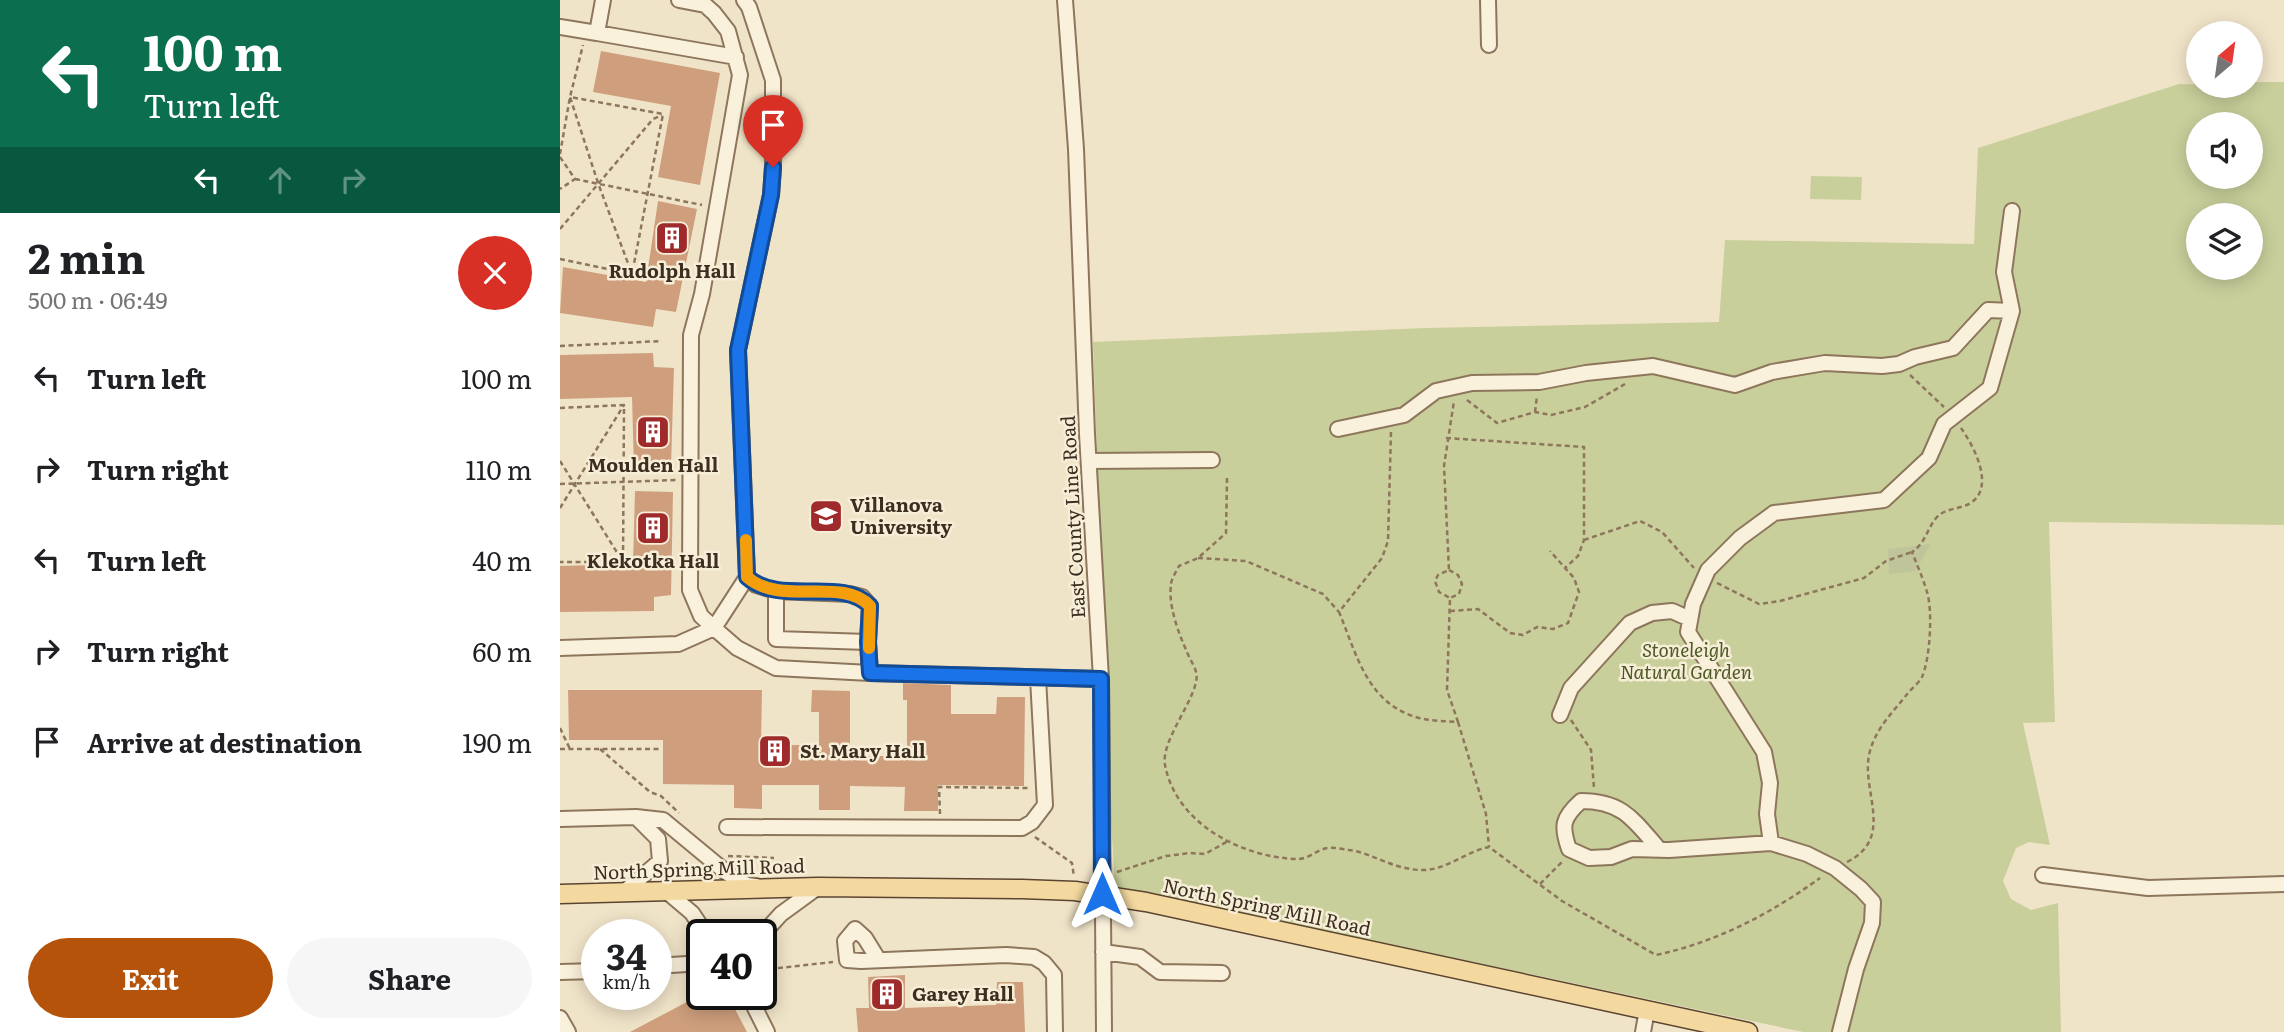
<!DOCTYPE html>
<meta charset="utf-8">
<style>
body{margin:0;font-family:Literata,serif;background:#f6f6f6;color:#202124;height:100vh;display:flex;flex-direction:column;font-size:26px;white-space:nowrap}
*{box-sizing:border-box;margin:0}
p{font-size:23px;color:#757577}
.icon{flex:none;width:38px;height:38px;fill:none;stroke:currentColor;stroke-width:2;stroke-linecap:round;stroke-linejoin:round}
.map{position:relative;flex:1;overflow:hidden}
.sheet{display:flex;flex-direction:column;background:#fff;width:560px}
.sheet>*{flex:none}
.top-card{background:#0b6e4f;color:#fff;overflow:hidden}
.needle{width:46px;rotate:29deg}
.tools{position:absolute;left:1626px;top:21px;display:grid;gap:14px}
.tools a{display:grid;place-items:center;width:77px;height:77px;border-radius:50%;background:#fff;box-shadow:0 4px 18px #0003;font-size:35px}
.speed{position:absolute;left:21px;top:919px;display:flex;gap:14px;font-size:35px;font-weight:700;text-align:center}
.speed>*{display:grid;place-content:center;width:91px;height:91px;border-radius:50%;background:#fff;box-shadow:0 4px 18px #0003;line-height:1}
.speed small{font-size:18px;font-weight:400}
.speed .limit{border:4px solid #111;border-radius:10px;background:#fff;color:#111}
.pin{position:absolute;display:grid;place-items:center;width:60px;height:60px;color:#fff;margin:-72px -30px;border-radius:50% 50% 50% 0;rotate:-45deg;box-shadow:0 0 7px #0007}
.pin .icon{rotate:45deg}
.me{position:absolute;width:77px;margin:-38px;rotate:0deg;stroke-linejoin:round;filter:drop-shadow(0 0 5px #0008)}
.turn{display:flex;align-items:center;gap:24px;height:147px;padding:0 28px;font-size:32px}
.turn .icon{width:91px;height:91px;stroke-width:2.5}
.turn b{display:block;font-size:49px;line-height:60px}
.lanes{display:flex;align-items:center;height:66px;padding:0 28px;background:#0003;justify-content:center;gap:35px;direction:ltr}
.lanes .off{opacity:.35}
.round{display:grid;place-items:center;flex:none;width:74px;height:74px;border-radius:37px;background:#f6f6f6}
.head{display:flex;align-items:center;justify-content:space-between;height:119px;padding:0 28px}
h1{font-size:42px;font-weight:700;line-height:52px}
.button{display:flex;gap:14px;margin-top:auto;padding:14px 28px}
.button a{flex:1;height:80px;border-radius:42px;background:#b45309;color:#fff;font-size:28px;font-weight:700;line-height:80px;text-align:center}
.button a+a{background:#f6f6f6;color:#202124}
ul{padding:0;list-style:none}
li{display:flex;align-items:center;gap:21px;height:91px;padding:0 28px}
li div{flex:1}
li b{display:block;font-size:26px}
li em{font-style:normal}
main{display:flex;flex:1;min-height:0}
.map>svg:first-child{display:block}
</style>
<main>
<section class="sheet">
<div class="top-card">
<div class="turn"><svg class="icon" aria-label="left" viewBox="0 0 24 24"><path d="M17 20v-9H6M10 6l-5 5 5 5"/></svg><div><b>100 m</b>Turn left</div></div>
<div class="lanes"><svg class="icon" aria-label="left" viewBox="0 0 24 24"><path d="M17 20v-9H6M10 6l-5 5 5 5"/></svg><svg class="icon off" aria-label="ahead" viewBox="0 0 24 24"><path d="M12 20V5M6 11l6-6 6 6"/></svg><svg class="icon off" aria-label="right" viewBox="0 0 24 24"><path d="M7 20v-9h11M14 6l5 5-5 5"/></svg></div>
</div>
<div class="head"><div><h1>2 min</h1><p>500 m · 06:49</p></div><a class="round" style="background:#d93025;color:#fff"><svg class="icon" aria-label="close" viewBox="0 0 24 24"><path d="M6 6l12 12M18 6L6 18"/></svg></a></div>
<ul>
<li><svg class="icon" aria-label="left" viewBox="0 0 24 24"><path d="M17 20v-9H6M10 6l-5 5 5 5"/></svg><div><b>Turn left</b></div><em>100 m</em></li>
<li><svg class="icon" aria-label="right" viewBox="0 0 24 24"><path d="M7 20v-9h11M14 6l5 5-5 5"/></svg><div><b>Turn right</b></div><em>110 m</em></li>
<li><svg class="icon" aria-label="left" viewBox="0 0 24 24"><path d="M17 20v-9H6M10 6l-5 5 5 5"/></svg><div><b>Turn left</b></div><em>40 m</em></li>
<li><svg class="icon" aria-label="right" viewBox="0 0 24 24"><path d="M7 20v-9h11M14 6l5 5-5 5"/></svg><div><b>Turn right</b></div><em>60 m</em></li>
<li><svg class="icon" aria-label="arrive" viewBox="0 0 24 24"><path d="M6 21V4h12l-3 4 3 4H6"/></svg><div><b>Arrive at destination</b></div><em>190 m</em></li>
</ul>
<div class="button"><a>Exit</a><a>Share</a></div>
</section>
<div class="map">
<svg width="1724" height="1032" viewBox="0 0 1724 1032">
<rect width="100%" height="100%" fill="#f0e4c8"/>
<path fill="#c9cf9b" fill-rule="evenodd" d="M1691 82H1724V525L1489 522 1495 722 1463 723 1490 845 1469 842 1456 848 1443 881 1451 899 1471 910 1498 903 1501 1032H1243L555 886 547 756 533 342 865 328 1159 322 1165 240 1414 244 1418 148 1619 84 1690 86ZM1638 124H1690V177H1638ZM1638 215H1690V268H1638Z
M1251 176 1302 177 1301 200 1250 199Z"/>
<path fill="#bfc49a" d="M1371 544 1355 571 1329 574 1328 549Z"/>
<path fill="#cf9f7d" d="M41 51 160 73 140 185 98 177 111 106 33 92Z
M98 201 137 209 116 312 96 309 93 327 0 313 3 267 86 282Z
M93 353 94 367 114 368 111 466 74 468 72 397 0 399V355Z
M75 491 113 492 111 595 94 597V611L0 612V566L73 564Z
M343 683 391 685V714H436L437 697H465L464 786 378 785V811H344L345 787 290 786V810H259V785H202V809L174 808V785L103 784V740H9L8 690H202L201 745H259V712H251L252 690 290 691V756H347V700H343Z
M345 975V1008L436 1005 437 982H463L465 1032H298L296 1008H309L308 977Z
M142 994H167L187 1032H70Z"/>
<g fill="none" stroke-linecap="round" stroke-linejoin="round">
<g stroke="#8d765c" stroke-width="18">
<path id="minor" d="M43 0 37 33 176 57
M119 0 145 5 154 13 168 31 180 75 142 294 131 335 130 590 141 616 154 628 177 648 216 668 310 673 541 679
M505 0 516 149 527 434 541 679 544 1032
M928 0 929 45
M0 27 37 33
M778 429 844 415 876 391 912 383 979 382 1026 373 1093 366 1175 385 1212 372 1265 363 1322 366 1339 364 1355 357 1393 348 1428 310 1452 311
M529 461 652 460
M187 577 196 585 216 591
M308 642 216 639V591L290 594 302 597 310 606 308 642 310 673
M0 648 118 644 154 628 187 577 178 350 211 195 213 167V80L189 7 184 0
M1000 715 1011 688 1070 623 1092 613 1112 611 1130 619
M0 819 76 817 103 820 167 873 187 885 196 886
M167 827 462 828 472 822 485 805 478 678
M1211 843 1207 814 1210 783 1204 752 1128 632 1133 604 1148 570 1180 538 1214 513 1324 500 1369 458 1384 424 1430 388 1452 311 1444 272 1452 211
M1098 848C1073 819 1062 801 1021 801 1002 818 1001 826 1009 849L1029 858 1051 857 1072 849 1109 850 1211 843 1247 854 1275 868 1301 889 1313 902 1312 923 1296 969 1280 1032
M1483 875 1588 888 1724 884
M106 891 132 913 146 934
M64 892 100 861 98 839 76 817
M201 936 221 914 258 887
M543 952 580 957 600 972 662 973
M318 959 305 938 295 929 285 941 287 960 301 961 446 955 474 957 484 963 494 975 495 1032
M96 966 142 963
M0 972 37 971
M188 994 207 1032
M0 1018 8 1032
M1083 1032 1087 1010"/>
</g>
<g stroke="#5b4430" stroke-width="21">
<path id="major" d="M0 894 258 887 462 889 515 891 586 902 1188 1032"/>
</g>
<path stroke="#8d765c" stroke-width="2.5" stroke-dasharray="5 3.5" stroke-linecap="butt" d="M0 154 10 97 23 45
M0 157 15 179 0 189
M15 179 142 205
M0 229 93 119 102 115
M0 259 72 274 103 114 10 97 38 183 72 274
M0 346 102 341
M1350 375 1384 407
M907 400 937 423 975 412 991 415 1025 407 1065 384
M0 408 64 405 63 562H0
M975 412 977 396
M831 432 828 541 822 558 779 612C797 655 807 704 859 718 871 721 885 721 898 722L887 690 890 598 879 592 875 581 878 575 889 570 884 466 894 401
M886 438 1024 447V540L1018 556 1005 568
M0 461 63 562
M667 478 666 533 638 558 619 566C616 572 611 579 611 585 608 606 619 634 627 652 631 663 639 670 636 682 631 706 601 742 605 765 616 824 683 858 738 859 748 859 757 850 767 848 774 847 782 849 789 850 813 853 835 871 865 870 888 869 907 851 929 847L1002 901 1096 955C1157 942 1210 914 1260 878
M0 484 117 480
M0 508 64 405
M1024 540 1080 521 1102 532 1134 568
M638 558 686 561 763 594 779 612
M889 570 898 575 902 584 899 594 890 598
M1157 583 1199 604 1220 601 1304 578 1326 561 1352 552
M890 611 918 609 950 633 963 635 977 627 993 629 1008 623 1019 592 1014 578 990 551
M1011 720 1031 750 1034 788
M898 722 926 814 929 847
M0 728 10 749
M0 749H99
M40 749 90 792 101 796 119 813
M380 814 379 787 469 788
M475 837 512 863 514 877
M168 856 214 858
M1287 862C1337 837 1299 789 1310 751 1316 728 1334 711 1348 693 1352 688 1359 683 1362 677 1370 659 1373 611 1367 592 1363 578 1357 565 1352 552 1366 543 1367 528 1377 517 1387 507 1401 510 1412 502 1435 485 1413 445 1401 428
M557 872 606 856 630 853 645 854 670 840
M980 884 1002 862
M201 970 273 962"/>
<use href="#minor" stroke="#faf1dc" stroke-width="14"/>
<use href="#major" stroke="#f3d9a0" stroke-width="18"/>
</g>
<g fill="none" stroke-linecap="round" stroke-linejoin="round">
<g stroke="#114b97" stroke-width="18">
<path id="route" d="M213 167 211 195 178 350 187 577C221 607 282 576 310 606L308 642 310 673 541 679 542 894"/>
</g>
<use href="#route" stroke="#1a73e8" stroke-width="12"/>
<path stroke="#f59e0b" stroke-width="12" d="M186 540 187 577C221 607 282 576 310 606L309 648"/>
</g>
<defs>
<g id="building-square" transform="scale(1.75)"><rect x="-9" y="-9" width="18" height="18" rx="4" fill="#9e2a2b" stroke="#f7eed8"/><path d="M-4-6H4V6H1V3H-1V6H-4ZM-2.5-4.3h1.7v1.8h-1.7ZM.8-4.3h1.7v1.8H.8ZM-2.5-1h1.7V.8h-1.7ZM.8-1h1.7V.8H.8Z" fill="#fff"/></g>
<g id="university-square" transform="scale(1.75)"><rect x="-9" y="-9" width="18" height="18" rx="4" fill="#9e2a2b" stroke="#f7eed8"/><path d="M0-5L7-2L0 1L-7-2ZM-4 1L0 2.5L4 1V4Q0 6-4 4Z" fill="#fff"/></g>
</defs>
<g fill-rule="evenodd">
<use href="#building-square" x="112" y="238"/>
<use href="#building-square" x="93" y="432"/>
<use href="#university-square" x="266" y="516"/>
<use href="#building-square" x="93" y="528"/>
<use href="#building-square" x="215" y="751"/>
<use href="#building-square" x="327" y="994"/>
</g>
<g text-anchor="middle" stroke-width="5" stroke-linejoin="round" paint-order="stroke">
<g font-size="19" font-weight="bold" fill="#3d2e20" stroke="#f7eed8">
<text x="112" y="278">Rudolph Hall</text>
<text x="93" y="472">Moulden Hall</text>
<text x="290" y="512" text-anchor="start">Villanova<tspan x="290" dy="22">University</tspan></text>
<text x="93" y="568">Klekotka Hall</text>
<text x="240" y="758" text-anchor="start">St. Mary Hall</text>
<text x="352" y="1001" text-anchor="start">Garey Hall</text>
</g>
<g font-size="19" fill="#3d2e20" stroke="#f7eed8">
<text transform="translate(513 517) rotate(-93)" y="7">East County Line Road</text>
<text transform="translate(139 869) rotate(-2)" y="7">North Spring Mill Road</text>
<text transform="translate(707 907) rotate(12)" y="7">North Spring Mill Road</text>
</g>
<g font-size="19" font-style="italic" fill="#4d5a26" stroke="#f7eed8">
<text x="1126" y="657">Stoneleigh<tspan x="1126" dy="22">Natural Garden</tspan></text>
</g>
</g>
</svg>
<div class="tools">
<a><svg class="needle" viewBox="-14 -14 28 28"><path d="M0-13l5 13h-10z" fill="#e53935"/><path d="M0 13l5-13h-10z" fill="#757577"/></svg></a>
<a><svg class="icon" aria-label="sound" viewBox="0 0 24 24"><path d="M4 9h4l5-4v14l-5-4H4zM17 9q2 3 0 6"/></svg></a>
<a><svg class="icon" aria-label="layers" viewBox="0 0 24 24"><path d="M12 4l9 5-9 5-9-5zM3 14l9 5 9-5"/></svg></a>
</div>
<div class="speed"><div>34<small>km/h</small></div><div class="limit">40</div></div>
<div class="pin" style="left:213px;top:167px;background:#d93025"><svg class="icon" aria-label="arrive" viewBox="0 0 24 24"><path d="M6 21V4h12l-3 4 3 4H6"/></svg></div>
<svg class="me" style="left:542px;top:894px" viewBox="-20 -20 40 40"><path d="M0-17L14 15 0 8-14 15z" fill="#1a73e8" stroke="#fff" stroke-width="4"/></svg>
</div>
</main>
